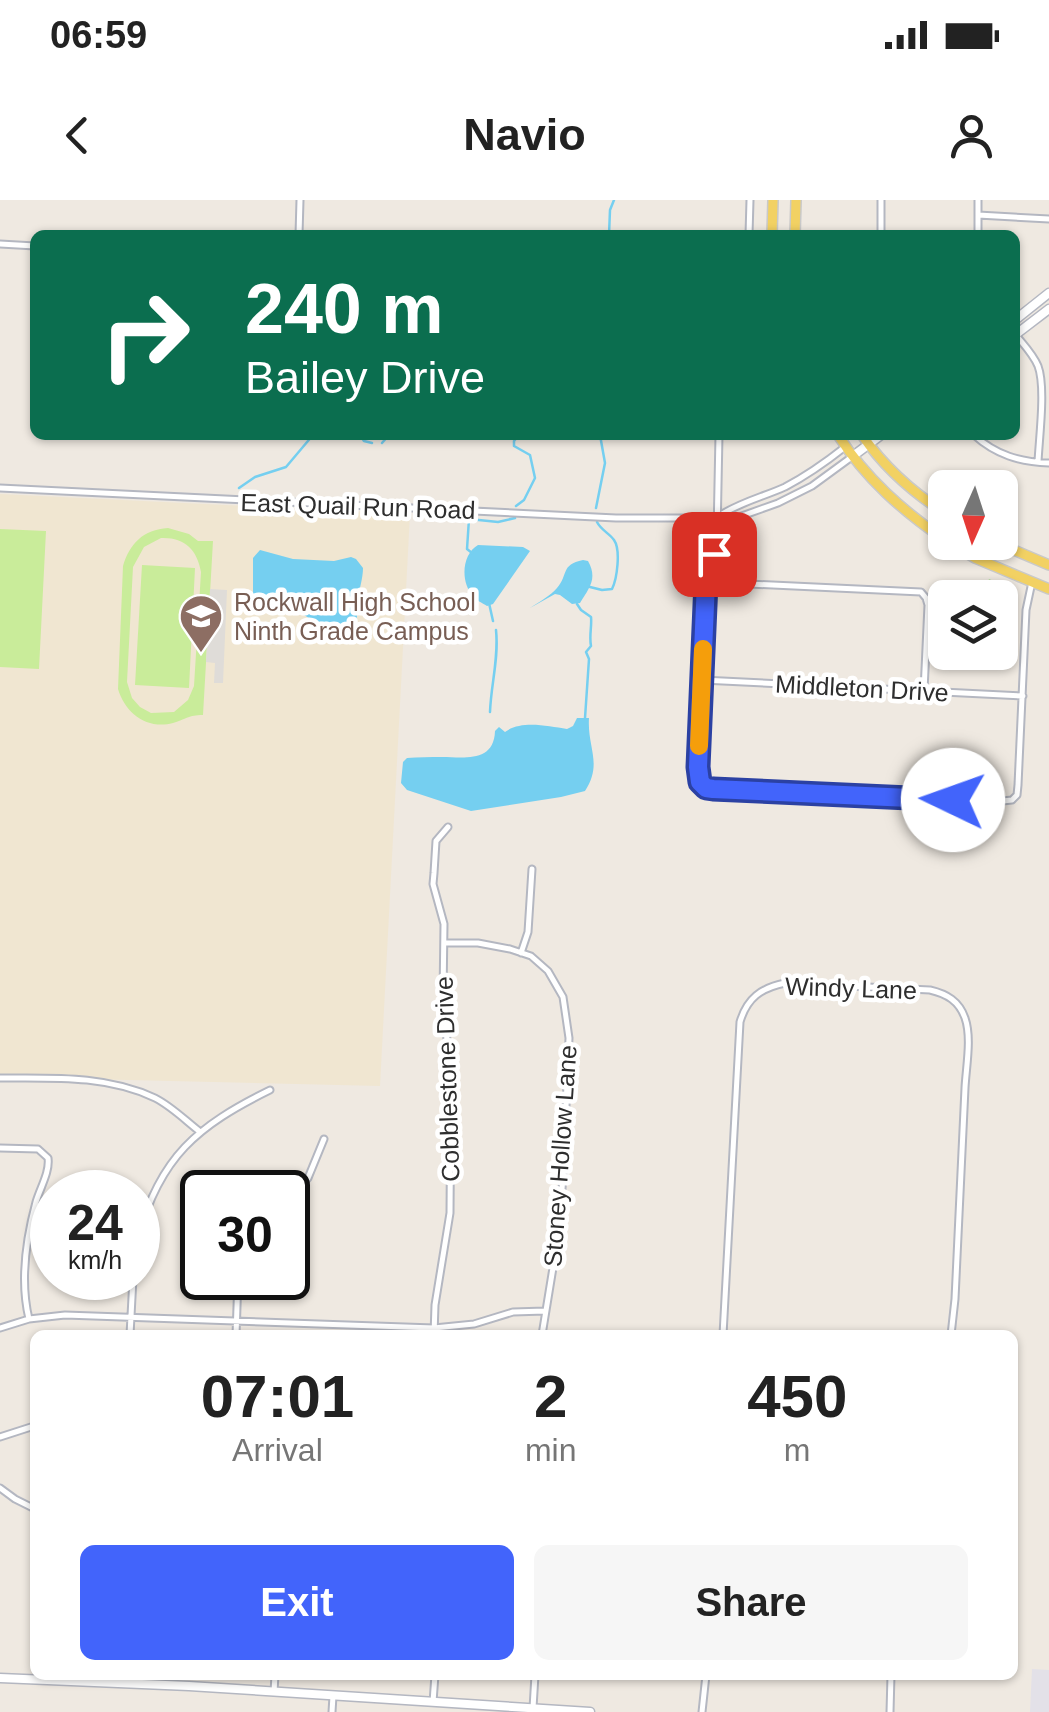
<!DOCTYPE html>
<style>
body{margin:0;font-family:Helvetica,sans-serif;background:#f6f6f6;color:#222;height:100vh;display:flex;flex-direction:column;font-size:38px;white-space:nowrap}
*{box-sizing:border-box;margin:0}
p{font-size:32px;color:#767676}
.icon{flex:none;width:55px;height:55px;fill:none;stroke:currentColor;stroke-width:2;stroke-linecap:round;stroke-linejoin:round}
.map{position:relative;flex:1;overflow:hidden}
.panel{position:absolute;left:30px;top:1130px;width:988px;height:350px;display:flex;flex-direction:column;background:#fff;border-radius:15px;box-shadow:0 2px 8px #0004}
.panel>*{flex:none}
.banner{position:absolute;left:30px;top:30px;width:990px;height:210px;border-radius:15px;box-shadow:0 2px 8px #0004;background:#0b6e4f;color:#fff;overflow:hidden}
.needle{width:65px;rotate:183deg}
.tools{position:absolute;left:928px;top:270px;display:grid;gap:20px}
.tools a{display:grid;place-items:center;width:90px;height:90px;border-radius:15px;background:#fff;box-shadow:0 2px 8px #0004;font-size:50px}
.speed{position:absolute;left:30px;top:970px;display:flex;gap:20px;font-size:50px;font-weight:700;text-align:center}
.speed>*{display:grid;place-content:center;width:130px;height:130px;border-radius:50%;background:#fff;box-shadow:0 2px 8px #0004;line-height:1}
.speed small{font-size:25px;font-weight:400}
.speed .limit{border:5px solid #111;border-radius:15px;background:#fff;color:#111}
.pin{position:absolute;display:grid;place-items:center;width:85px;height:85px;color:#fff;margin:-42px;border-radius:20px;box-shadow:0 5px 15px #0006}
.me{position:absolute;width:110px;margin:-55px;rotate:273deg;stroke-linejoin:round;filter:drop-shadow(0 0 8px #0008)}
.turn{display:flex;align-items:center;gap:35px;height:210px;padding:0 50px;font-size:45px}
.turn .icon{width:130px;height:130px;stroke-width:2.5}
.turn b{display:block;font-size:70px;line-height:85px}
.eta{display:flex;justify-content:space-evenly;align-items:center;height:170px;text-align:center}
.eta b{font-size:60px;font-weight:700;line-height:70px}
.button{display:flex;gap:20px;margin-top:auto;padding:20px 50px}
.button a{flex:1;height:115px;border-radius:15px;background:#4264fb;color:#fff;font-size:40px;font-weight:700;line-height:115px;text-align:center}
.button a+a{background:#f6f6f6;color:#222}
.status{display:flex;justify-content:space-between;align-items:center;height:70px;padding:0 50px;background:#fff;direction:ltr}
.status svg{height:28px;fill:currentColor}
header{display:flex;justify-content:space-between;align-items:center;height:130px;padding:0 50px;background:#fff;font-size:45px;font-weight:700}
.map>svg:first-child{display:block}
</style>
<div class="status"><b>06:59</b><svg viewBox="0 0 49 12"><path d="M0 12V9h3v3zM5 12V6h3v6zM10 12V3h3v9zM15 12V0h3v12zM26 1h20v11H26zM47 4h2v5h-2z"/></svg></div>
<header><svg class="icon" aria-label="back" viewBox="0 0 24 24"><path d="M15 5l-7 7 7 7"/></svg>Navio<svg class="icon" aria-label="person" viewBox="0 0 24 24"><circle cx="12" cy="8" r="4"/><path d="M4 21q1-7 8-7t8 7"/></svg></header>
<div class="map">
<svg width="1049" height="1512" viewBox="0 0 1049 1512">
<rect width="100%" height="100%" fill="#efe9e1"/>
<path fill="#e3e1e8" d="M1032 1469 1049 1470V1512H1030Z"/>
<path fill="#f0e6d1" d="M0 294 410 314 380 886 0 877Z"/>
<path fill="#b6e59e" d="M989 379 1011 388 1015 395 1005 399 976 397 979 389 986 387Z"/>
<path fill="#c9ec9a" fill-rule="evenodd" d="M168 328 189 334 198 341H213L203 515C188 515 187 519 173 523 147 530 125 513 118 489L123 366C130 343 143 330 168 328ZM161 338C184 337 197 349 201 372L194 486 188 500 174 512 151 513 140 507 132 498 127 482 133 367 144 347Z
M0 329 46 331 39 469 0 467Z
M142 365 195 368 189 488 135 485Z"/>
<path fill="#dfdcd8" d="M210 389 227 390 223 483H214L215 463 206 462Z"/>
<path fill="#75cff0" d="M478 345 523 347 530 351 493 404 487 406C482 403 476 400 473 396 460 382 462 354 478 345Z
M260 350 293 359 334 361 351 357 356 359 363 368C363 379 359 389 358 400 357 415 360 427 341 429 339 429 326 429 325 428 315 425 307 415 297 411 280 404 266 416 253 401V358Z
M583 360 588 361C598 379 589 388 580 403L572 404 560 395 555 394 530 408C539 402 550 396 557 388 569 374 560 365 583 360Z
M577 518H589C587 547 603 564 585 591L561 597 471 611 407 590 401 583 403 562 407 558C418 557 430 557 442 557 464 557 494 563 495 531L499 527 505 532C521 520 547 526 567 529L573 526Z"/>
<g fill="none" stroke-linecap="round" stroke-linejoin="round">
<path stroke="#75cff0" stroke-width="2.5" d="M609 35 610 10 614 0
M360 235 364 241 372 243
M382 243 389 235
M239 288 255 277 286 267 313 235
M516 306 524 300 535 278 530 255 514 246V241L519 235
M596 308 605 263 600 235
M472 353 467 349 469 319 498 322 515 318
M590 387 602 390 612 389C617 379 621 350 614 340 609 333 601 330 597 322
M489 403 493 421
M577 404 581 410 591 417C592 426 589 436 591 446L586 452 589 459 585 518
M490 512C491 484 499 458 496 430"/>
<g stroke="#b4b7c1" stroke-width="9">
<path id="street" d="M978 15 1049 19
M299 35 300 0
M749 35 750 0
M881 35V0
M978 35V0
M0 44 35 46
M1015 134C1023 144 1033 154 1038 166 1046 187 1039 239 1038 262
M719 235 717 335 706 382 698 567 699 582 706 587 993 602 1012 600 1017 595 1018 585 1026 410 1032 382
M974 235C996 255 1020 262 1049 263
M0 288 616 318H736L778 303 812 286 853 256
M719 316C740 302 763 297 785 287 806 276 826 262 845 247
M706 382 921 392 926 398 928 405 924 491
M702 480 1023 496
M445 743H478L510 749 531 756 548 771 563 797 569 838 563 975 559 1031 542 1135
M521 753 528 732 532 669
M0 878C52 878 107 875 155 898 171 906 185 920 199 931
M0 948 38 949 48 958C50 972 40 988 36 1002 26 1039 20 1082 29 1119
M288 998 308 978 324 939
M138 1037C160 957 197 926 270 890
M0 1128 29 1119 65 1115 434 1128 474 1124 513 1112 545 1111
M130 1135 133 1078
M236 1135 238 1078
M434 1135 435 1105 450 1013 451 883 443 797 444 724 433 684 434 673 436 641 448 627
M723 1135 740 822C747 798 761 788 785 783L930 790C947 794 959 801 965 818 972 838 966 867 965 888 962 958 958 1029 955 1099L951 1135
M0 1237 31 1227 35 1229
M0 1288 15 1299 35 1309
M274 1492 275 1475
M433 1502 435 1475
M533 1508 535 1475
M332 1512 333 1496
M702 1512 706 1475
M890 1512 891 1475"/>
</g>
<g stroke="#b4b7c1" stroke-width="11">
<path id="secondary" d="M1015 120 1049 93
M1015 135 1049 109
M853 256 881 235
M0 1478 189 1486 590 1512"/>
</g>
<g stroke="#c9c9c9" stroke-width="12">
<path id="primary" d="M772 35 773 0
M795 35 796 0
M838 235C866 279 903 311 945 340
M862 235C884 267 912 292 945 313
M948 342 975 358 1049 389
M995 342 1049 365"/>
</g>
<use href="#street" stroke="#fff" stroke-width="5"/>
<use href="#secondary" stroke="#fff" stroke-width="8"/>
<use href="#primary" stroke="#f2d163" stroke-width="9"/>
</g>
<g fill="none" stroke-linecap="round" stroke-linejoin="round">
<g stroke="#2b41a3" stroke-width="25">
<path id="route" d="M714 354 706 382 698 567 700 582 706 588 713 589 953 600"/>
</g>
<use href="#route" stroke="#4264fb" stroke-width="18"/>
<path stroke="#f59e0b" stroke-width="18" d="M699 546 703 449"/>
</g>
<defs>
<g id="school-pin" transform="scale(2.25)"><path d="M0 17L-7.5 6A9.5 9.5 0 1 1 7.5 6Z" fill="#8d6e63" stroke="#fff"/><path d="M0-5L7-2L0 1L-7-2ZM-4 1L0 2.5L4 1V4Q0 6-4 4Z" fill="#fff"/></g>
</defs>
<g fill-rule="evenodd">
<use href="#school-pin" x="201" y="416"/>
</g>
<g text-anchor="middle" stroke-width="9" stroke-linejoin="round" paint-order="stroke">
<g font-size="25" fill="#2e2e2e" stroke="#fff">
<text transform="translate(358 306) rotate(2)" y="9">East Quail Run Road</text>
<text transform="translate(862 488) rotate(3)" y="9">Middleton Drive</text>
<text transform="translate(851 788) rotate(2)" y="9">Windy Lane</text>
<text transform="translate(447 879) rotate(-92)" y="9">Cobblestone Drive</text>
<text transform="translate(560 956) rotate(-86)" y="9">Stoney Hollow Lane</text>
</g>
<g font-size="25" fill="#785e54" stroke="#fff" text-anchor="start">
<text x="234" y="411">Rockwall High School<tspan x="234" dy="29">Ninth Grade Campus</tspan></text>
</g>
</g>
</svg>
<div class="tools">
<a><svg class="needle" viewBox="-14 -14 28 28"><path d="M0-13l5 13h-10z" fill="#e53935"/><path d="M0 13l5-13h-10z" fill="#767676"/></svg></a>
<a><svg class="icon" aria-label="layers" viewBox="0 0 24 24"><path d="M12 4l9 5-9 5-9-5zM3 14l9 5 9-5"/></svg></a>
</div>
<div class="speed"><div>24<small>km/h</small></div><div class="limit">30</div></div>
<div class="pin" style="left:714px;top:354px;background:#d93025"><svg class="icon" aria-label="arrive" viewBox="0 0 24 24"><path d="M6 21V4h12l-3 4 3 4H6"/></svg></div>
<svg class="me" style="left:953px;top:600px" viewBox="-20 -20 40 40"><circle r="19" fill="#fff"/><path d="M0-13L10 11 0 6-10 11z" fill="#4264fb"/></svg>
<div class="banner">
<div class="turn"><svg class="icon" aria-label="right" viewBox="0 0 24 24"><path d="M7 20v-9h11M14 6l5 5-5 5"/></svg><div><b>240 m</b>Bailey Drive</div></div>
</div>
<section class="panel">
<div class="eta">
<div><b>07:01</b><p>Arrival</p></div>
<div><b>2</b><p>min</p></div>
<div><b>450</b><p>m</p></div>
</div>
<div class="button"><a>Exit</a><a>Share</a></div>
</section>
</div>
